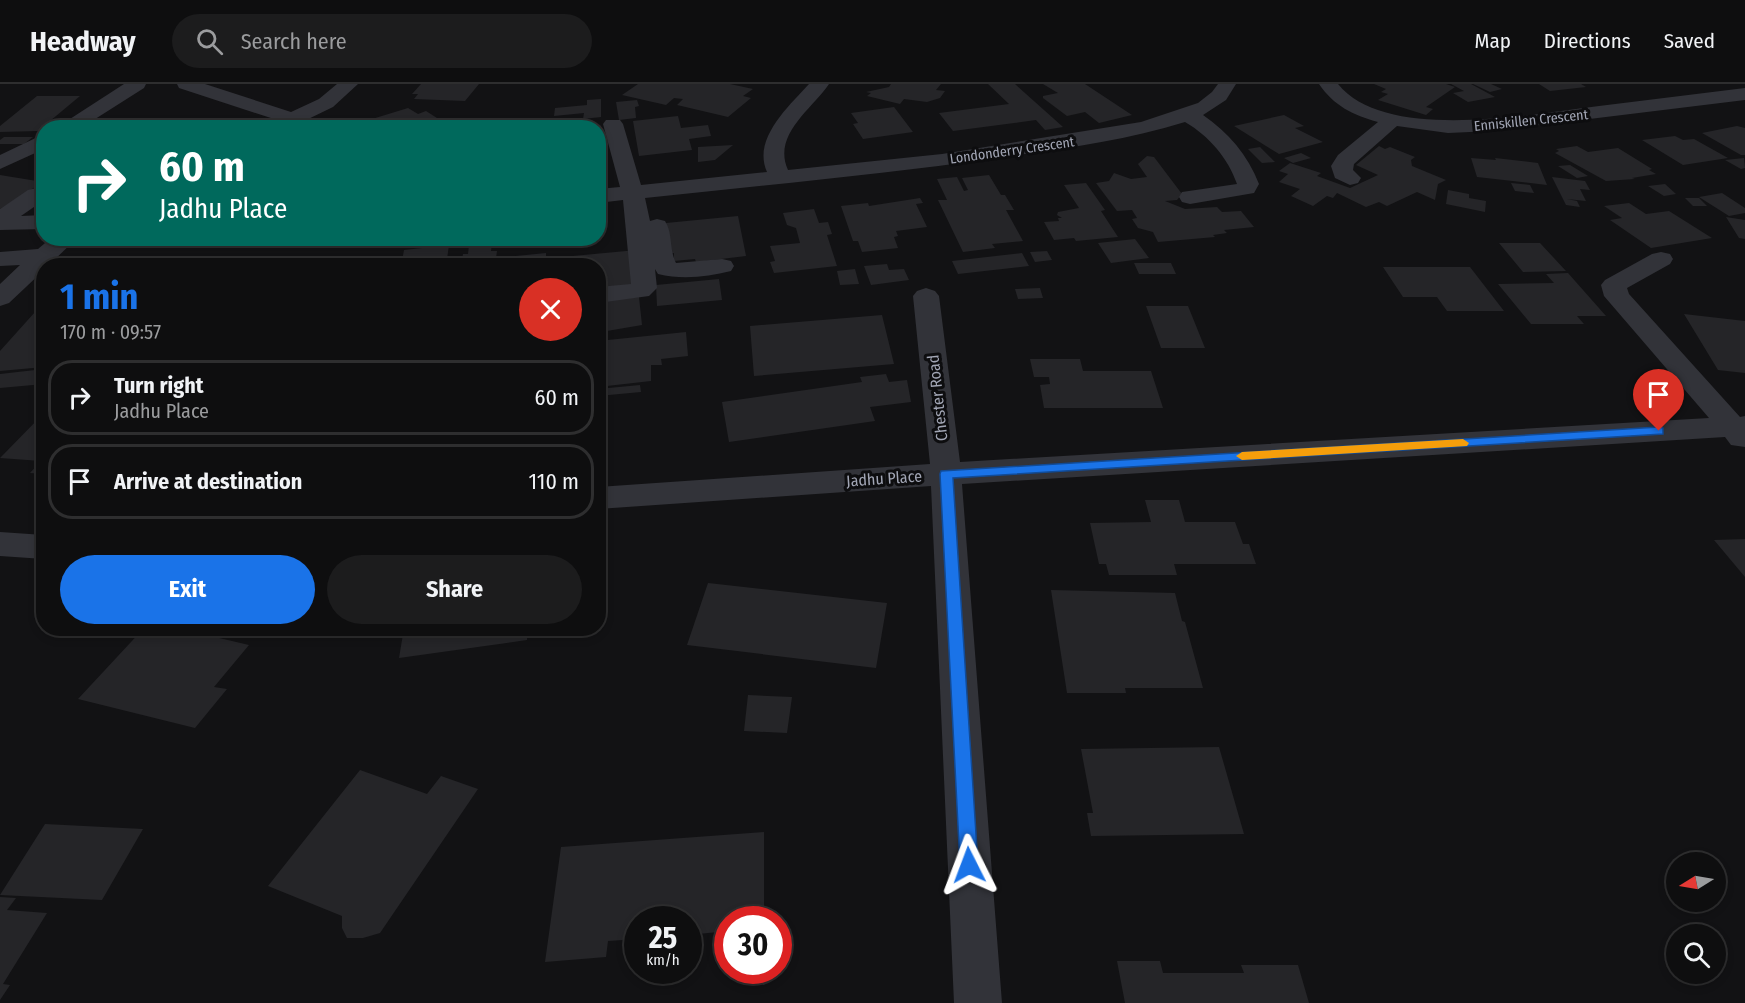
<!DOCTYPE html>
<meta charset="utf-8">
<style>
body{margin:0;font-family:"Fira Sans Condensed",sans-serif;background:#1c1c1d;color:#f1f3f6;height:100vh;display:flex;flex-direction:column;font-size:22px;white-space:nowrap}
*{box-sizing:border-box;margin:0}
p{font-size:20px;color:#9b9c9e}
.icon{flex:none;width:33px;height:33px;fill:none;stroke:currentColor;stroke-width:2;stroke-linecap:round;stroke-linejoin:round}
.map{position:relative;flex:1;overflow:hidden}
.side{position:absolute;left:36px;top:174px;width:570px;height:378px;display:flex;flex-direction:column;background:#0e0e0f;border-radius:24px;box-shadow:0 3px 9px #0003,0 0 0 2px #2e2e2f}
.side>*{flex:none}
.banner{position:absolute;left:36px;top:36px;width:570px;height:126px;border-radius:24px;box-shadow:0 3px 9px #0003,0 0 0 2px #2e2e2f;background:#00695c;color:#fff;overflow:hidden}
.needle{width:39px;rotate:259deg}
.fabs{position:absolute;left:1666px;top:768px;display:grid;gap:12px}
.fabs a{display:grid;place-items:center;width:60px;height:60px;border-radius:50%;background:#0e0e0f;box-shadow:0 3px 9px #0003,0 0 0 2px #2e2e2f;font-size:30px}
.speed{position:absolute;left:624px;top:822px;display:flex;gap:12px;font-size:30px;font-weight:700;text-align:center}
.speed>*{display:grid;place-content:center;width:78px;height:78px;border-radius:50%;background:#0e0e0f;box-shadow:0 3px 9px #0003,0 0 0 2px #2e2e2f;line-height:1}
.speed small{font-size:15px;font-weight:400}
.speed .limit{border:9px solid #d22;background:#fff;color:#111}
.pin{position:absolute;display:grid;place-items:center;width:51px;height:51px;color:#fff;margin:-62px -26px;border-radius:50% 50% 50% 0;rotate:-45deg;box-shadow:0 0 6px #0007}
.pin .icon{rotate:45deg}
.me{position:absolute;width:66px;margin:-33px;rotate:357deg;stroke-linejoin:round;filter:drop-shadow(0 0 4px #0008)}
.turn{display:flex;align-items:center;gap:21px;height:126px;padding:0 24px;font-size:27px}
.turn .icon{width:78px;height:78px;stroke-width:2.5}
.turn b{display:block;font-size:42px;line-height:51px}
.round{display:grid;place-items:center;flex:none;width:63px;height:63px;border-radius:32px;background:#1c1c1d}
.overview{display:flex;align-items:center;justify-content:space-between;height:102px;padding:0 24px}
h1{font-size:36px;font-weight:700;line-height:45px;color:#1a73e8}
.action{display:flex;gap:12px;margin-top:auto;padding:12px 24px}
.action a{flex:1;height:69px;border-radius:36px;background:#1a73e8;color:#fff;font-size:24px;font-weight:700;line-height:69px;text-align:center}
.action a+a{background:#1c1c1d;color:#f1f3f6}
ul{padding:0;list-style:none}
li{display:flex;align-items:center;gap:18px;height:75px;margin:0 12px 9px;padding:0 12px;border:3px solid #2e2e2f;border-radius:24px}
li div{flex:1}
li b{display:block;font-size:22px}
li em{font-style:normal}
header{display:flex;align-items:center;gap:36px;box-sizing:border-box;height:84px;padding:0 30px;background:#0e0e0f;border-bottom:2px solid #2e2e2f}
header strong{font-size:28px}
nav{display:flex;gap:33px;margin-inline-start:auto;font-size:21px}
.search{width:420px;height:54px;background:#1c1c1d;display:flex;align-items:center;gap:15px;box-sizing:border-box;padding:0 21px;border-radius:33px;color:#9b9c9e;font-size:22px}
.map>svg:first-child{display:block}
</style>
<header>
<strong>Headway</strong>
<div class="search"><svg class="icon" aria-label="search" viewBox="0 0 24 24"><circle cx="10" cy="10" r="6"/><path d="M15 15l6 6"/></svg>Search here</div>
<nav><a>Map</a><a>Directions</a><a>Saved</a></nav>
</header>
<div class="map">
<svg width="1745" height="919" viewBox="0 0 1745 919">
<rect width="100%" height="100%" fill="#121214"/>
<path fill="#252528" d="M421 0H479L465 17 414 15 418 10H412Z
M638 0H730L753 5 743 12 751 14 728 33 677 21 683 15 674 14 666 21 622 11Z
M891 0H941L936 6 945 7 940 14 927 18 904 15 900 20 867 12 871 9 866 8 889 3Z
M988 0H1015L1063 43 1045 46 1036 36 953 47 939 29 1009 20Z
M1043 0H1085L1132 31 1099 39 1085 28 1067 32 1043 14V12L1058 9Z
M1374 0H1446L1455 3 1426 23 1433 25 1426 31 1378 16 1388 10 1381 8 1386 5Z
M1451 0H1471L1495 13 1468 18 1453 9 1464 7Z
M1473 0H1491L1502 5 1490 8Z
M1539 0H1581L1586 3 1550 7Z
M37 12H80L38 47 0 48V42Z
M601 15V33L583 35 584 29 554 32 555 24 587 21V16Z
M637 16 639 22 635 23 636 34 619 36 616 18Z
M894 23 913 48 863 55 853 40 858 39 851 29Z
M408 24 418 30 426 27 437 34 411 44H355L361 41 359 39Z
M1284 31 1304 42 1295 44 1323 58 1279 70 1234 42Z
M678 32 681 44 708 41 711 52 689 55 692 66 639 72 633 37Z
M1737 42 1745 44V71H1741L1702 49Z
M1675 52 1683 56 1694 55 1728 74 1683 81 1642 56Z
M4 53H33L24 60H0V56Z
M733 61 715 76 698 78V63Z
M1379 62 1385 65 1390 63 1415 73 1411 76 1412 82 1446 96 1438 100 1435 116 1417 108 1387 122 1379 118 1366 123 1337 109 1333 114 1327 112 1313 122 1291 112 1300 105 1279 98 1288 90 1279 87 1290 79 1321 89 1317 92 1350 104 1378 91 1356 81Z
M1577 62 1588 68 1618 64 1652 85 1649 86 1656 90 1632 94 1635 95 1606 97 1555 69 1559 67 1556 65Z
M1260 63 1275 78 1262 79 1248 65Z
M1301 69 1311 74 1293 79 1284 74Z
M1147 72 1154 73 1182 110 1177 116 1165 117 1185 125 1217 123 1222 128 1241 127 1254 143 1224 146 1227 149 1213 151 1215 153 1158 158 1153 148 1138 144 1132 135 1137 134 1132 126 1117 127 1096 99 1109 97 1114 89 1131 95 1147 93 1138 80Z
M1471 74 1496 76 1495 74 1538 79 1547 101 1477 93Z
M1744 74 1745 84 1741 85 1725 76Z
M1570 81 1588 92 1577 94 1558 82Z
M0 91 43 98 0 125Z
M989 91 1001 111H1005L1014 126H1006L1023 157 992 160 995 164 963 168 938 116H947L937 95 957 93 964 107 968 106 962 94Z
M1552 93 1585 97 1590 106 1580 105 1586 117 1567 115 1577 117 1580 123 1566 121Z
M1086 99 1105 126 1101 127 1118 153 1076 157 1074 154 1054 156 1044 138 1059 137 1058 134H1062L1057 131 1058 128 1079 124 1064 101Z
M1511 99 1530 101 1534 109 1515 107Z
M1665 100 1676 110 1664 112 1648 102Z
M1448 106 1469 110V114L1486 117 1485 128 1446 120Z
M1722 109 1745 124V129L1729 132 1699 113Z
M920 114 923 119 916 120 927 143 896 147 898 152 894 153 898 164 862 168 858 157H853L841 122 868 119 869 122Z
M1685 114H1699L1707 122H1693Z
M1629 119 1646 130 1669 127 1712 154 1651 164 1610 136 1622 134 1604 122Z
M814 125 819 139 828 138 832 150 827 151 837 182 774 189 770 178 775 177 770 162 800 159 796 144 787 141 783 129Z
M738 132 746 172 696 178 695 175 674 177V169L669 170 666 139Z
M1726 133 1745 136V155L1739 154Z
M1135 155 1149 174 1111 179 1098 159Z
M492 159 491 167H497L496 174 546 169V182H461L463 170H468L469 161Z
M1499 159H1540L1566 187 1523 188Z
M449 161 446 182H374L402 177 404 166Z
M637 166 640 203 598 207V182H562V173Z
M1047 167 1052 176 1035 178 1030 168Z
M1022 169 1029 182 958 190 952 177Z
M339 175 337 182H260L299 176 298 179Z
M1134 179H1171L1176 190H1139Z
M887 180 889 186 904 185 909 196 871 201 864 182Z
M1383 183H1470L1504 227H1447L1437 213H1403Z
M855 185 859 200 840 201 837 187Z
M1568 189 1606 232H1577L1584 240H1531L1498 200 1554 199 1546 190Z
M719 195 722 216 657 222 656 201Z
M1040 204 1043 214 1018 215 1015 205Z
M639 213 642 241 601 248 598 217Z
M44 218V283L0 287V267Z
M1146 222H1188L1205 264H1161Z
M1684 230 1745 237V289L1718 286Z
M882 231 894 280 754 292 750 242Z
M686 248 688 272 661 275 662 281H651V297L598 303V257Z
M1030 275H1080L1083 287H1151L1163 324H1044L1040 301 1050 300 1049 293H1034Z
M44 285V300L0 304V290Z
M886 290 889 298 907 296 911 318 870 323 875 337 729 358 722 318 862 298 860 293Z
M640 301 641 308 598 312V305Z
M44 329V390L30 389 41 377 0 374Z
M1145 416H1179L1185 438H1235L1243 460H1249L1256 480H1174L1177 491H1109L1106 480H1099L1090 439 1151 438Z
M1745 455V493L1714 456Z
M708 499 887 519 876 584 687 561Z
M1051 506 1175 509 1182 537 1185 538 1203 604H1125L1126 609H1067Z
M144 544H202L198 549 249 561 214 603 227 605 195 644 78 615Z
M404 544H528L527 556 399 574Z
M748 611 792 613 787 649 744 647Z
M1219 663 1244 750 1091 752 1087 729H1093L1081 665Z
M360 686 427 710 441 692 478 705 380 849 363 854H347L342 844V832L268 802Z
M45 740 143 745 102 816 0 811Z
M764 748V836H728V847L688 851V836H638V855L608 857 606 873 545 878 561 763Z
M0 813 16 814 7 826 47 829 3 900 10 901 0 916Z
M1117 877H1160L1163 889H1244L1241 881H1298L1309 919H1125Z"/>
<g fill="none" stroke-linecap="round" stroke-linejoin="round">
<path fill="#323339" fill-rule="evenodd" d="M124 0H146L144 4 81 44H56Z
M177 0H205L291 28 319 15 337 0H358L333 23 300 39 289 44H264L267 39 274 35 179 4Z
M809 0H829C812 25 772 51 788 86L942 70 1141 38 1198 19 1212 8 1218 0H1236L1226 16 1203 31C1228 48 1248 71 1259 100L1254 109 1190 120 1182 118 1179 113 1182 108 1237 100C1228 74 1209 52 1185 38 1124 57 1061 65 997 74 880 91 763 101 645 114L650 137 657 135 665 137C673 149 669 166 676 179L722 175 731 177 734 182 731 187C707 193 682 196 658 190L655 185 657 204 649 212 598 219V203L631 200 623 116 598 119V105L620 103 603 40 606 36H620L623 40 641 101 767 88C752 55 789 22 809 0Z
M1319 0H1338C1385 59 1533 30 1599 22 1648 16 1696 10 1745 4V16L1492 47 1448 49 1397 42 1354 80 1353 86 1361 94 1358 99 1350 101 1335 94 1331 82 1338 71 1378 38C1353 31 1334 22 1319 0Z
M44 50V65L0 85V71Z
M36 104 44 106V116L21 132 44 131V145L0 146V125L28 106Z
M51 154H77L48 182H44V186L9 219 0 222V200L20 181 0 182V168L38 165Z
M1661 168 1670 170 1673 175 1670 180 1627 204 1629 210 1740 333 1745 332V363L1731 361 1725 353 962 400 1002 919H954L931 402 598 425V403L930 380 913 212 917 207 926 204 935 207 939 212 960 378 1709 334 1604 212 1601 201 1605 196 1652 170Z
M0 448 44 451V475L0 472Z"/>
</g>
<path fill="#1a73e8" stroke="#114b97" stroke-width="1.5" d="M1659 343 1663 344V350L953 394 978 781 976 787 969 789 963 787 960 781 940 390 941 387Z"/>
<path fill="#f59e0b" d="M1463 355 1469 359 1467 362 1242 376 1236 372 1242 368Z"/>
<g text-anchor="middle" stroke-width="6" stroke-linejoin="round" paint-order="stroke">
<g font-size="14" fill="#a2a6b5" stroke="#0d0d0f">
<text transform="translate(1531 36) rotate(-6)" y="5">Enniskillen Crescent</text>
<text transform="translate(1012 66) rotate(-8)" y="5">Londonderry Crescent</text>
</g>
<g font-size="16" fill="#a2a6b5" stroke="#0d0d0f">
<text transform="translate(937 314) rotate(-96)" y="6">Chester Road</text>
<text transform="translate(884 394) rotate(-4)" y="6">Jadhu Place</text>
</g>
</g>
</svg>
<div class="fabs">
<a><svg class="needle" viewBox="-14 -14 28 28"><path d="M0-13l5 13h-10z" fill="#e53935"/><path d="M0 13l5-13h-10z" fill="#9b9c9e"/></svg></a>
<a><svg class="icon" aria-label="search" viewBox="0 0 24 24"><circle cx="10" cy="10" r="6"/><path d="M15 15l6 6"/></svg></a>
</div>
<div class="speed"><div>25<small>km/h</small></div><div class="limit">30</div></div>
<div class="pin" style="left:1659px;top:347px;background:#d93025"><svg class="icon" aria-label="arrive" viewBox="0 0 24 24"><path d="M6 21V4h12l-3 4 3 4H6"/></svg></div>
<svg class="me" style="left:969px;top:781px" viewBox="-20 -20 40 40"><path d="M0-17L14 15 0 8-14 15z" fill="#1a73e8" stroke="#fff" stroke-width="4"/></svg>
<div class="banner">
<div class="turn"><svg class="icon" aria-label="right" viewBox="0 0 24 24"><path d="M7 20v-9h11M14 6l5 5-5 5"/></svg><div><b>60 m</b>Jadhu Place</div></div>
</div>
<section class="side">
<div class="overview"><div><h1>1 min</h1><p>170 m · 09:57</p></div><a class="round" style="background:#d93025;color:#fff"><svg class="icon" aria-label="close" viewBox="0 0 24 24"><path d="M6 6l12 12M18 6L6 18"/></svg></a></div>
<ul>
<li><svg class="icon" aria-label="right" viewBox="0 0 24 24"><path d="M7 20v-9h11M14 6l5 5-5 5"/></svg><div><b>Turn right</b><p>Jadhu Place</p></div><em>60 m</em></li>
<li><svg class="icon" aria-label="arrive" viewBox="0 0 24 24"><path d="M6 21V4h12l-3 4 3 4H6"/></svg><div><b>Arrive at destination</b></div><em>110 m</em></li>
</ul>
<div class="action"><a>Exit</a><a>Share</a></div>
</section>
</div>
